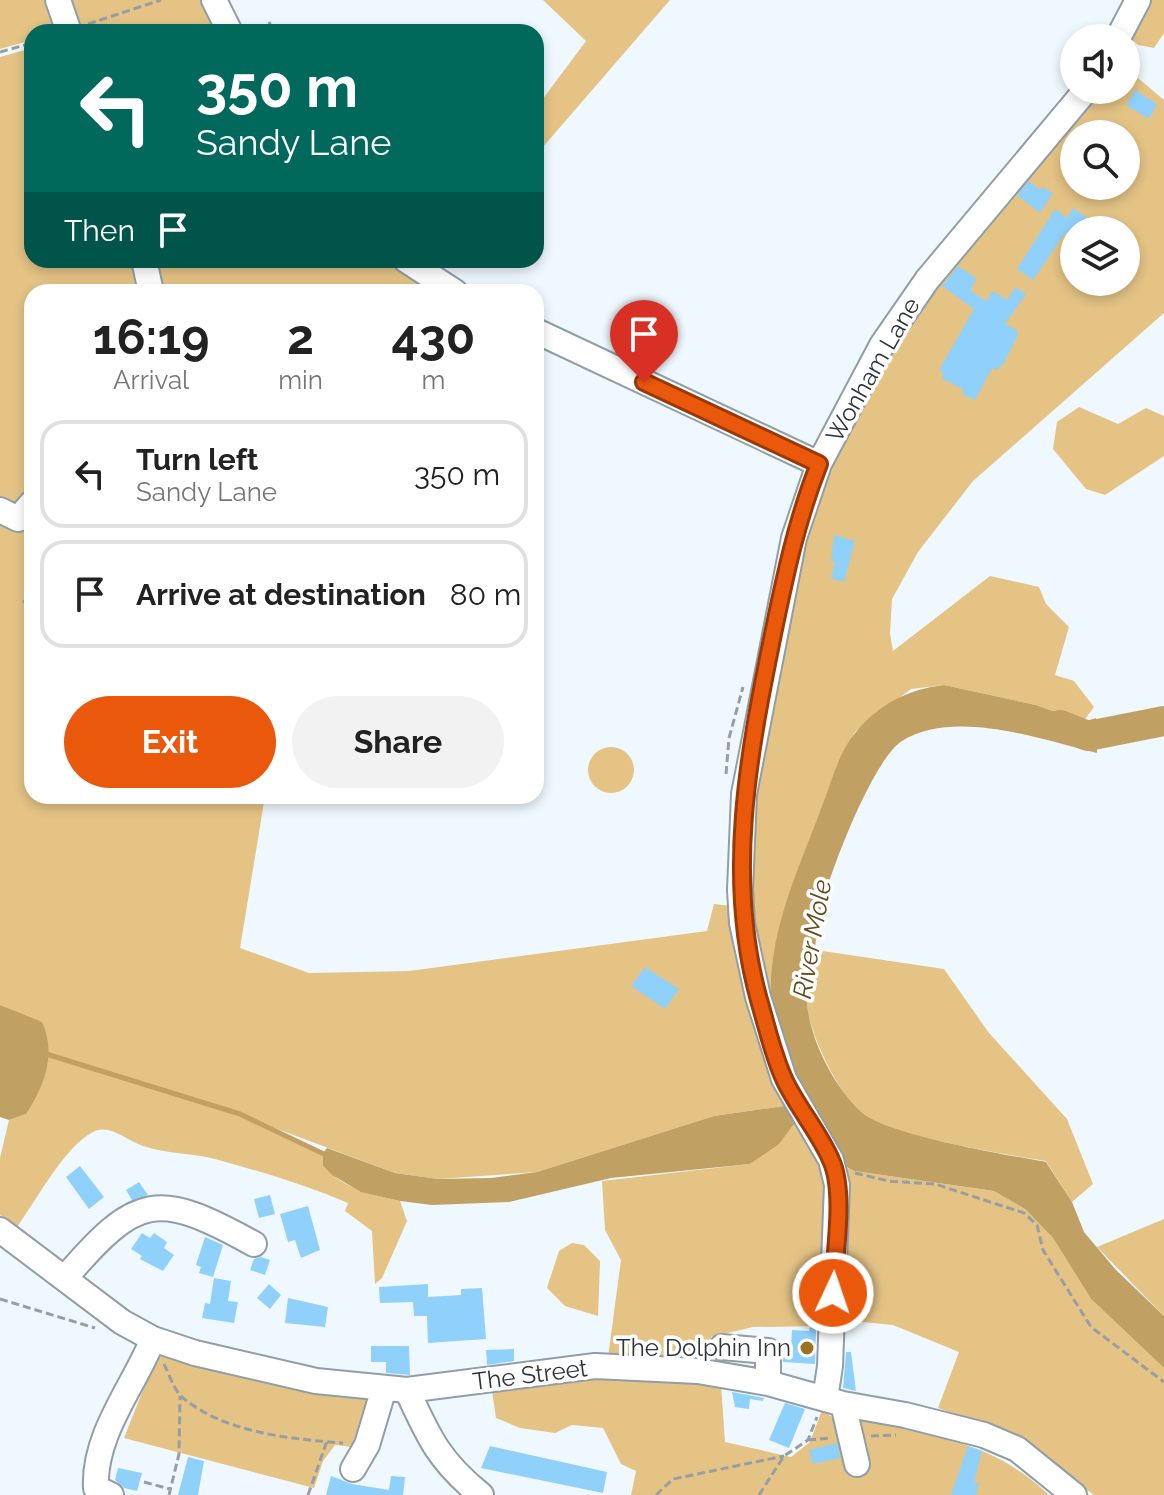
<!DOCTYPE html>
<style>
body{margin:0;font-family:Raleway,sans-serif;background:#f2f2f2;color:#222;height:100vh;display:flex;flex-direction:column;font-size:30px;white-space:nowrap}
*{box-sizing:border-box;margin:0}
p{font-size:26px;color:#767676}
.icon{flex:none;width:44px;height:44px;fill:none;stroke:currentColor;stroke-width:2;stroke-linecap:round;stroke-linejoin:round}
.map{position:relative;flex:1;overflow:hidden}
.panel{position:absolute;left:24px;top:284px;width:520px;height:520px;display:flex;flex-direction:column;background:#fff;border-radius:24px;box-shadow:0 4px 12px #0003}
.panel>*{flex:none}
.hud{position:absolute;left:24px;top:24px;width:520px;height:244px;border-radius:24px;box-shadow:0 4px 12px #0003;background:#00695c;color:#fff;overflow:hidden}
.controls{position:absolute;left:1060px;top:24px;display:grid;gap:16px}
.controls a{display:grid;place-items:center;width:80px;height:80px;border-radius:50%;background:#fff;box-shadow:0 4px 12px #0003;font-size:40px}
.pin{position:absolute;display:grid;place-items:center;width:68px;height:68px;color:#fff;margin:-82px -34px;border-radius:50% 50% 50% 0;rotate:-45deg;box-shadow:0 0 8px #0007}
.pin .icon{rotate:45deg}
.me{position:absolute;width:88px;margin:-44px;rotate:3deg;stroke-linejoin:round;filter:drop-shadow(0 0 6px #0008)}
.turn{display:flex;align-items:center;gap:28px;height:168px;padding:0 40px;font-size:36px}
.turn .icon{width:104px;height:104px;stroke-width:2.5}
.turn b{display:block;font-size:56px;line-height:68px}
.then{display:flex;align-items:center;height:76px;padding:0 40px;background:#0003;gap:16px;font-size:30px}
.eta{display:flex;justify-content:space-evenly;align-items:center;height:136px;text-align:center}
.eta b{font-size:48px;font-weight:700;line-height:56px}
.cta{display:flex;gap:16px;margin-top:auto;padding:16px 40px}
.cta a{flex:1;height:92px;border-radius:48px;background:#ea580c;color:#fff;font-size:32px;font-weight:700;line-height:92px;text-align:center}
.cta a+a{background:#f2f2f2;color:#222}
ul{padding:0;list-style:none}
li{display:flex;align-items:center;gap:24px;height:108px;margin:0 16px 12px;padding:0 24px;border:4px solid #e0e0e0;border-radius:24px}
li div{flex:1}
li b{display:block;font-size:30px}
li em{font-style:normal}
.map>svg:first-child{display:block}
</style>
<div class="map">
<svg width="1164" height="1495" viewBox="0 0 1164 1495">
<rect width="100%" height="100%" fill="#eff8fe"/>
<path fill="#e4c385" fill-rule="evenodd" d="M0 0H52L60 32H32V40L0 49Z
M68 0H202L217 32H78Z
M543 0H670L536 155V108L586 41Z
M1145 0H1164V33L1154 48 1138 45 1126 35Z
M32 48V260H388L431 292H32V796H265L240 948 309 973 409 971 707 931 714 904 732 906 791 1105 714 1116 537 1172 438 1179 395 1173 256 1121 323 1153V1166C344 1189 371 1194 400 1201L407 1221 382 1278 375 1284 372 1231 345 1211 348 1203C306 1185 259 1171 215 1159 192 1153 166 1154 143 1146 127 1141 110 1123 93 1132 64 1147 36 1201 17 1227L0 1215V1158L9 1120 26 1114 11 1010 0 1005V57Z
M1126 68 1164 100V313L973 481 918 552 892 599 890 633 893 651 990 576 1039 587 1046 604 1069 627 1055 675 1074 681 1094 707 1083 722 1036 705 944 685 911 689 855 732 841 758 817 822 773 1020 745 909 747 836 808 502 832 448 924 294 1095 90H1126ZM1074 134H1126V186H1074ZM1074 230H1126V282H1074Z
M1079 407 1118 424 1146 408 1164 416V456L1105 495 1086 489 1053 449 1057 422Z
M588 770a23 23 0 1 1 46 0a23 23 0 1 1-46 0Z
M816 950 944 969 989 1033 1067 1119 1093 1184 1072 1202 1046 1161C1004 1154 892 1137 861 1113 839 1095 805 1027 807 998 808 982 813 966 816 950Z
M799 1117 830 1177 826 1326 753 1327 711 1337 708 1366 608 1357 621 1260 605 1230 602 1181 750 1164Z
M841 1165 854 1171 994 1191 1025 1209 1053 1238 1091 1299 1164 1368V1495H1094L1011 1434 938 1408 959 1352 893 1325 843 1320V1231L848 1178Z
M1164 1219V1316L1097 1247Z
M572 1243 584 1245 600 1261 598 1316 565 1306 547 1288 559 1251Z
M167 1352 378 1395 360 1448 335 1445 323 1461 314 1488 124 1438 154 1362Z
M611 1375 721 1384 725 1442 791 1457 810 1442 822 1410 836 1420 859 1417 952 1433V1441C990 1451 1019 1467 1049 1495H631L636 1471 621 1464 603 1428 572 1425 555 1433 520 1428 496 1418 492 1391 497 1386Z"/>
<path fill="#c1a163" d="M944 685 1036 705 1083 722 1096 718 1097 753C1042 740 955 708 902 741 873 759 827 878 820 914 816 929 816 946 813 962 811 974 805 991 807 1004 811 1041 833 1085 860 1111 884 1135 1008 1155 1046 1162L1072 1202 1084 1232 1116 1270 1164 1316V1368L1091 1299 1053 1238 1025 1209 994 1191 854 1171C835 1162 827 1143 816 1125 799 1098 778 1052 773 1019 762 945 796 876 821 809 831 784 838 753 856 732 879 704 909 689 944 685Z
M0 1005 42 1022C57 1055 44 1086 26 1114L9 1120 0 1117Z
M791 1105 799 1117 779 1144 750 1164 611 1178 509 1202 432 1205 400 1201 361 1192 332 1175 323 1166V1153L327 1148 395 1173 438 1179 491 1178 537 1172 714 1116Z"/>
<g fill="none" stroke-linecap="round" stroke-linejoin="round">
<path stroke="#c1a163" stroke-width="5" d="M43 1053 240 1114 326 1155"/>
<path stroke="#c1a163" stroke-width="30" d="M1060 725 1088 736 1164 721"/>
</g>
<path fill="#90d1fb" d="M1135 90 1157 104 1149 119 1126 105Z
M1029 181 1040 190 1042 187 1053 193 1040 213 1017 195Z
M1073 208 1088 218 1079 230H1074L1073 238 1065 233 1033 280 1017 269 1055 209 1067 218Z
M958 266 977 279 970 290 986 301 993 291 1007 300 1016 287 1026 294 1005 324 1017 330 1018 335 1004 363 996 370 992 368 975 400 962 394 964 390 941 378 944 373 939 370 974 309 942 286Z
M834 535 855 541 844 582 831 578 835 562 831 561Z
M645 967 679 989 665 1009 631 986Z
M80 1166 104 1197 89 1209 66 1177Z
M139 1182 148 1195 132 1200 126 1190Z
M270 1195 275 1214 259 1218 254 1199Z
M308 1206 320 1250 301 1258 295 1240 288 1242 280 1214Z
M142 1233 150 1238 154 1233 167 1242 164 1248 174 1255 163 1271 140 1259 142 1256 131 1249Z
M205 1237 223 1245 213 1277 199 1273 201 1267 196 1265Z
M261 1257 270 1260 265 1275 250 1270 254 1259Z
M214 1278 231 1281 228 1301 238 1302 234 1323 202 1318 205 1303 210 1304Z
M269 1284 281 1295 270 1309 257 1298Z
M428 1284V1297L461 1295V1289L482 1288 486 1339 428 1343 427 1316H414L413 1302 380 1303 379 1287Z
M288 1298 328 1307 325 1327 285 1323Z
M810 1327 816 1328 815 1364 783 1362 782 1345 791 1346 792 1330 809 1331Z
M371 1346H409L410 1375 386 1373V1362H371Z
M514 1349V1361L487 1365 486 1350Z
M846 1352H851L856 1391 843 1388Z
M732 1392 764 1398 763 1401 750 1399 749 1409 735 1407Z
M785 1403 805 1409 789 1448 769 1440Z
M837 1443 840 1458 813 1464 809 1450Z
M490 1446 607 1472 603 1493 481 1468Z
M968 1446 982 1451 974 1482 979 1483 976 1495H951Z
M188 1457 204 1461 198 1495H178Z
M118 1468 142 1473 137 1491 124 1488 115 1480Z
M331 1476 352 1484 389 1490 391 1476 405 1477 403 1495H326Z"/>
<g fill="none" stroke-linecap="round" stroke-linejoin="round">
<g stroke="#909ea7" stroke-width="28">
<path id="minor" d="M58 0 69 32
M214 0 230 32
M1118 38 1138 0
M144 260 151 292
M406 260 455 292
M536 331 819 464
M0 510 18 519 32 503
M0 1230 122 1322 153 1339 195 1353 316 1381 407 1390 595 1366 698 1371 768 1383 843 1404 905 1415 984 1435 1017 1449 1074 1495
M65 1278C137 1194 157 1190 254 1244
M722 1347 768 1351V1383
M407 1390C429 1438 439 1461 481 1495
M825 1399 830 1366 837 1185 831 1160 784 1079 758 997 742 923 740 890 744 794 794 538 819 464 882 345 927 280 1086 90
M843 1404 857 1464
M353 1469 367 1445 384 1388
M111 1495 96 1488C93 1435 134 1386 153 1339"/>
</g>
<path stroke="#979fa4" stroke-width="3" stroke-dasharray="8 4" stroke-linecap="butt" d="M269 22 274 32
M88 24 161 0
M0 52 32 43
M23 602 32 599
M726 774 729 738 743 687
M855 1173 888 1181 935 1184 1024 1213 1037 1225 1043 1250 1091 1327 1164 1382
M0 1299 95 1328
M164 1364C169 1374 174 1390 182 1397 224 1433 291 1439 343 1443
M871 1436 896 1435
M808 1440 832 1438
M144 1482 170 1489
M169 1495 179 1454 180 1396
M308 1495 327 1441
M656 1495 673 1479 784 1456
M759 1495 784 1456 808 1440 817 1417"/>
<use href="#minor" stroke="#fff" stroke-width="24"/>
</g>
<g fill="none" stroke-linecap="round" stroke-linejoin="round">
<g stroke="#983908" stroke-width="20">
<path id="route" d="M644 382 819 464C797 519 785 576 773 634 748 756 725 878 759 1000 767 1027 773 1056 785 1081 798 1108 820 1134 831 1160 846 1192 834 1257 833 1293"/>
</g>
<use href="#route" stroke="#ea580c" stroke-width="14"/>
</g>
<circle fill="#99731f" stroke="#fff" stroke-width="3" cx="807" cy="1348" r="8"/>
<g text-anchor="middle" stroke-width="7" stroke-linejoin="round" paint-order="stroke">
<g font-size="24" fill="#2e3438" stroke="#fff">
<text transform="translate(873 370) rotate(-60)" y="8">Wonham Lane</text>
<text transform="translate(530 1375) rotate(-7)" y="8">The Street</text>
</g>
<g font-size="24" fill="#2e3438" stroke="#fff" text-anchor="end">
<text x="791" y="1356">The Dolphin Inn</text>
</g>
<g font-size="26" font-style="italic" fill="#634c1c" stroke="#fff">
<text transform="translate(812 939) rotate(-80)" y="9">River Mole</text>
</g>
</g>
</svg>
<div class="controls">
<a><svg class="icon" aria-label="sound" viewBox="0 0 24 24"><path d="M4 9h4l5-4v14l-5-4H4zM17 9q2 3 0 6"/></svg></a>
<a><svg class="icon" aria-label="search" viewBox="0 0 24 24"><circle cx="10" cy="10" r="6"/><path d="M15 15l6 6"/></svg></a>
<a><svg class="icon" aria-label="layers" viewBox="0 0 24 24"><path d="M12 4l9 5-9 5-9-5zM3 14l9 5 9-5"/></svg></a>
</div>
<div class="pin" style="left:644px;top:382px;background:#d93025"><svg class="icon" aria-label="arrive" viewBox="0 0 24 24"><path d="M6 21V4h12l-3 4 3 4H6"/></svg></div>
<svg class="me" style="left:833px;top:1293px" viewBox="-20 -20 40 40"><circle r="17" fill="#ea580c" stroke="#fff" stroke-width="3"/><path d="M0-11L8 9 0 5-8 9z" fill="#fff"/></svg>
<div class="hud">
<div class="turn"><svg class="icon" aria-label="left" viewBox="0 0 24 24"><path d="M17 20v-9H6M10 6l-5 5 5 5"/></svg><div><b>350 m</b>Sandy Lane</div></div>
<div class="then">Then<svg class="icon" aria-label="arrive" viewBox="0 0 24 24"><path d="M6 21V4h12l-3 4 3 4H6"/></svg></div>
</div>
<section class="panel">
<div class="eta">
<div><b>16:19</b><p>Arrival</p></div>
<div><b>2</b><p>min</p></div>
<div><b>430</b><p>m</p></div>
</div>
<ul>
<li><svg class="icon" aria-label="left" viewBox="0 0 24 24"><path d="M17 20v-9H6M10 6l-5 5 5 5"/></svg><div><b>Turn left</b><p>Sandy Lane</p></div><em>350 m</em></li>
<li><svg class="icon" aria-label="arrive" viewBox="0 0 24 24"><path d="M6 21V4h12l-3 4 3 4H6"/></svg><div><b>Arrive at destination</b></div><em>80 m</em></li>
</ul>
<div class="cta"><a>Exit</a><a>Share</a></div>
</section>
</div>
